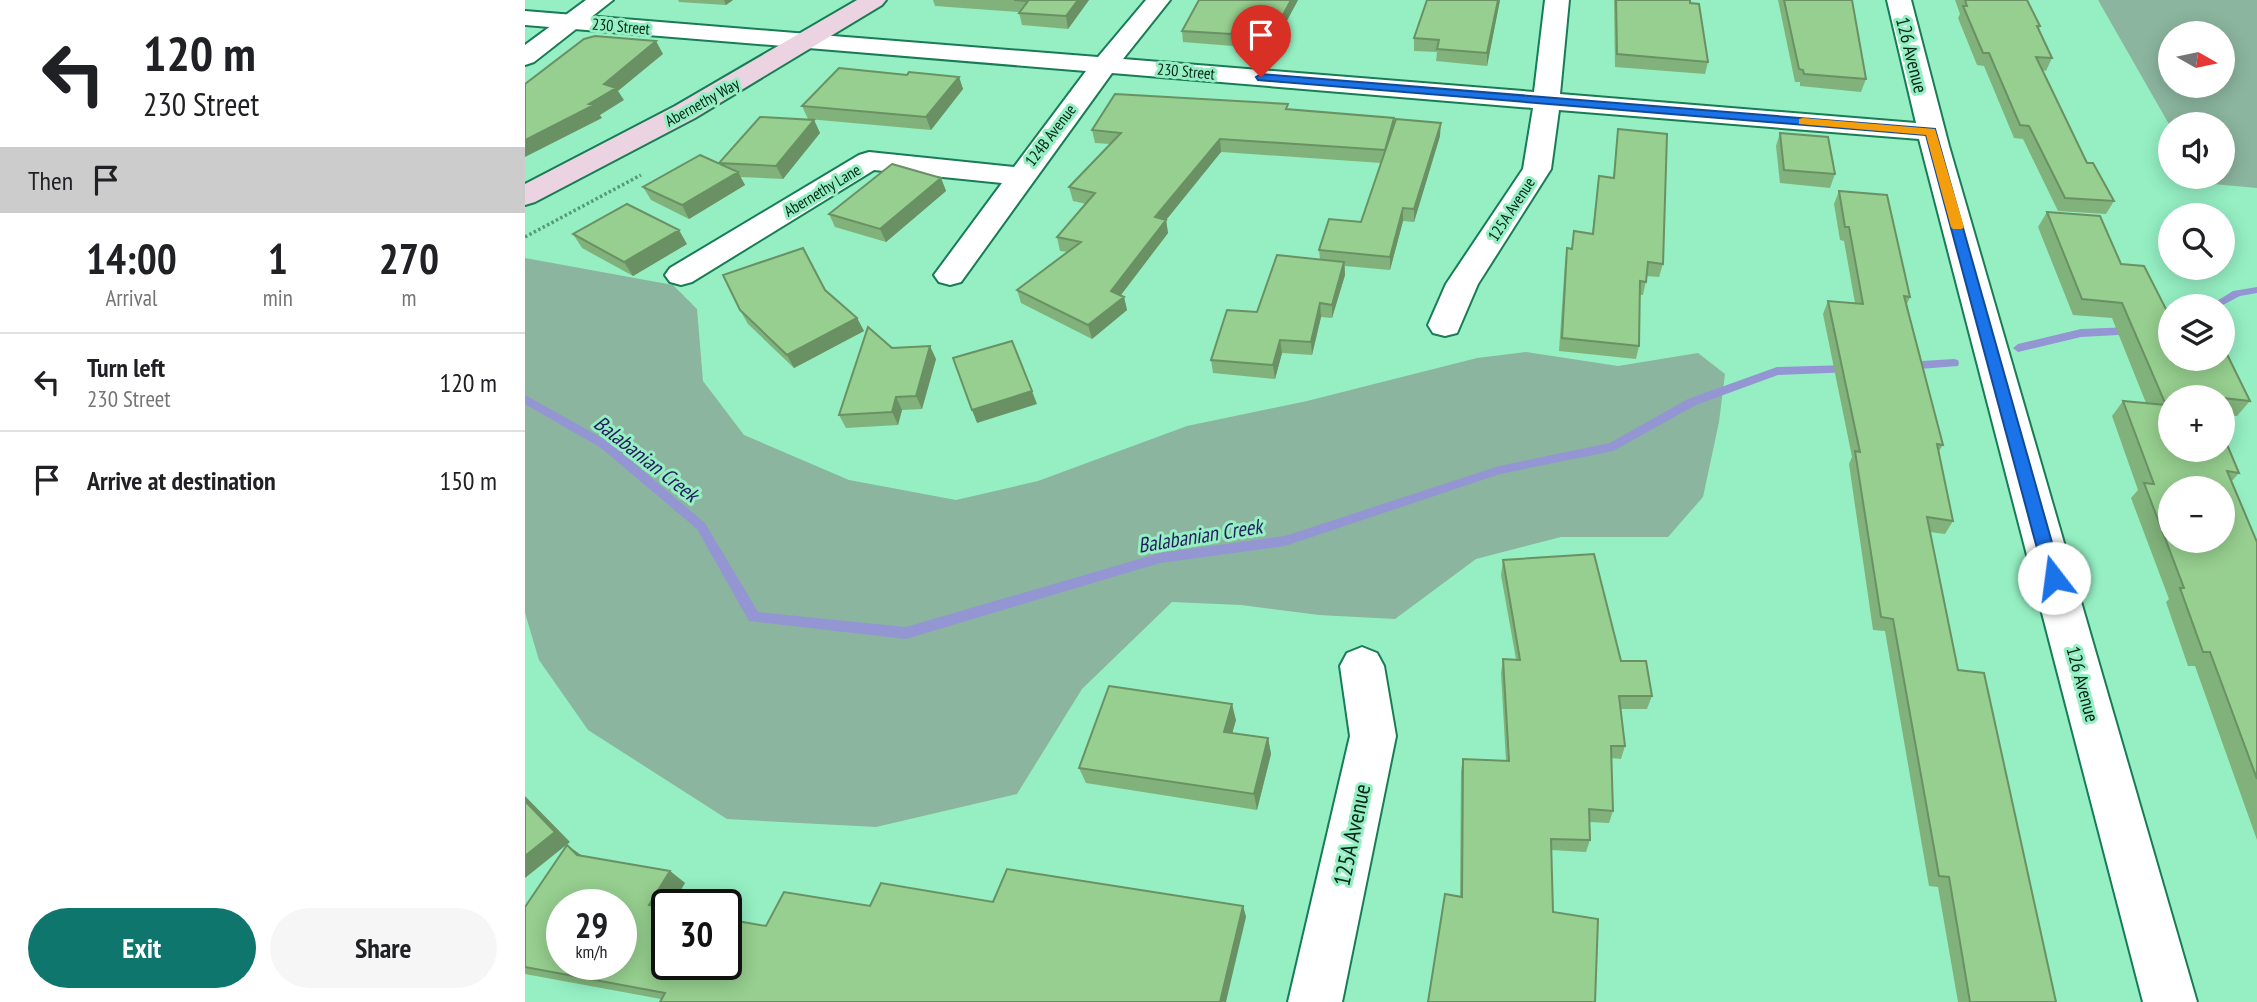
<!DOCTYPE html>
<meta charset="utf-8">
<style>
body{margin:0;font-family:"PT Sans Narrow",sans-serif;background:#f6f6f6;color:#202124;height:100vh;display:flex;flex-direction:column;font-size:26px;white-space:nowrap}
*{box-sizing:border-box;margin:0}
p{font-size:23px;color:#757577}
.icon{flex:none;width:38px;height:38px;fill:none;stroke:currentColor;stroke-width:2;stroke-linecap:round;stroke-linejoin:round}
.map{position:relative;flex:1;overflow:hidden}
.sheet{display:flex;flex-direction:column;background:#fff;width:525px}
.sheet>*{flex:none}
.hud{background:#fff;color:#202124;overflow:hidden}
.needle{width:46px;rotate:99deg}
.tools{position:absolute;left:1633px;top:21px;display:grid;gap:14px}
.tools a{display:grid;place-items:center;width:77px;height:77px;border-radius:50%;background:#fff;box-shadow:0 4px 18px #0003;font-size:35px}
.speed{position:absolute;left:21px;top:889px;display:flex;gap:14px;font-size:35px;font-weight:700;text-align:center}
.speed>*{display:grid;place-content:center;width:91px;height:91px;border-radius:50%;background:#fff;box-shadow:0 4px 18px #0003;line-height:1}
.speed small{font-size:18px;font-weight:400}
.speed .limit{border:4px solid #111;border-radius:10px;background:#fff;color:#111}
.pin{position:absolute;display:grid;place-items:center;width:60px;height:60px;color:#fff;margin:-72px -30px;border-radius:50% 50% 50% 0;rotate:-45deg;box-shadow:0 0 7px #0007}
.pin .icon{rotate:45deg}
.me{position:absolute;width:77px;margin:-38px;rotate:345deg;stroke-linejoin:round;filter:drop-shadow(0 0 5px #0008)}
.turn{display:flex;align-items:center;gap:24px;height:147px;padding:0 28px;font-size:32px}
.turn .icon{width:91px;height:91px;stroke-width:2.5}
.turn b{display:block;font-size:49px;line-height:60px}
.then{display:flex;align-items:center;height:66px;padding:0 28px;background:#0003;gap:14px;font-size:26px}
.eta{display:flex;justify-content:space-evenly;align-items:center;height:119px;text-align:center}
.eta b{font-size:42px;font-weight:800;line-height:49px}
.action{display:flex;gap:14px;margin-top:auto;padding:14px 28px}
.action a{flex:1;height:80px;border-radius:42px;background:#0f766e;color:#fff;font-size:28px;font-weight:800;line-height:80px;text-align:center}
.action a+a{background:#f6f6f6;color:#202124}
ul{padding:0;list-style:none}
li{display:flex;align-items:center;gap:21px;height:98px;padding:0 28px;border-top:2px solid #e0e0e0}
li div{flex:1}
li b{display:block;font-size:26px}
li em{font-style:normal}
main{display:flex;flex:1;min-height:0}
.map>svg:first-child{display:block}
</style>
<main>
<section class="sheet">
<div class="hud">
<div class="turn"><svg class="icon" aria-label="left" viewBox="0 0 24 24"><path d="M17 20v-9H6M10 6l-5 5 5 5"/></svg><div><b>120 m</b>230 Street</div></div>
<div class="then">Then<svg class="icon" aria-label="arrive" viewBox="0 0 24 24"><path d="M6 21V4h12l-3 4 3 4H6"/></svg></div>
</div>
<div class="eta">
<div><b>14:00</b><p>Arrival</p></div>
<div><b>1</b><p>min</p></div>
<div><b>270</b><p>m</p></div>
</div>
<ul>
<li><svg class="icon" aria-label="left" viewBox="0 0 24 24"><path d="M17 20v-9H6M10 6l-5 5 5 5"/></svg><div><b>Turn left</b><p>230 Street</p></div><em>120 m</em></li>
<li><svg class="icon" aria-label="arrive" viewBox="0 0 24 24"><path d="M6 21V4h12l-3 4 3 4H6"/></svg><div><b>Arrive at destination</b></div><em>150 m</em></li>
</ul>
<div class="action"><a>Exit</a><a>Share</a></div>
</section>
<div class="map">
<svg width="1732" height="1002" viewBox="0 0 1732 1002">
<rect width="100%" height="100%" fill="#95efc3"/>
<path fill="#8bb59f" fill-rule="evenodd" d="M1573 0H1732V188L1677 183 1674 177H1698V124H1645V126ZM1645 33H1698V86H1645Z
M0 258 148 285 172 309 178 381 219 435 324 480 431 500 513 481 662 426 782 401 952 358 1001 352 1093 366 1173 353 1200 374 1194 422 1178 497 1143 537H1036L951 559 870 619 794 615 716 605 647 602 557 689 492 794 351 827 202 819 63 730 14 660 0 613Z"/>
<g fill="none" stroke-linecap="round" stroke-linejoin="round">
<path fill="#9396d3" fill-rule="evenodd" d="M1732 287V293L1715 296 1696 306H1684L1708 291Z
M1607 327 1611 328 1612 331 1611 334 1556 337 1493 352 1488 348 1493 344 1556 329Z
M1429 359 1433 360 1434 363 1433 366 1381 370 1376 366 1381 362Z
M1324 365 1328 366 1329 369 1328 372 1253 375 1171 405 1088 451 975 474 760 546 635 563 381 639 224 621 172 529 76 448 0 404V395L84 442 180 523 233 612 381 627 635 553 760 536 974 466 1085 443 1163 399 1252 367Z"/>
<g stroke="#187c56" stroke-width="4">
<path id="minor" d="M61 0H88L9 62 0 65V45Z
M621 0H645L598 59 1009 92 1020 0H1044L1035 94 1391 123 1362 0H1386L1424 146 1672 1002H1618L1394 139 1034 110 1026 169 953 284 932 333 920 336 908 333 903 325 921 284 998 169 1008 108 587 73 436 282 425 285 414 282 409 275 477 183 349 170 167 282 156 285 145 282 140 275 145 268 334 155 344 152 489 167 561 71 283 48 274 46 271 41 274 36 283 34 573 57Z
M837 647 852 653 859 666 871 736 817 1002H763L825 736 815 666 822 653Z"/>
</g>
<g stroke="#187c56" stroke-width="4">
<path id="tertiary" d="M0 11 283 34 292 36 295 41 292 46 283 48 0 25Z"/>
</g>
<g stroke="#187c56" stroke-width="4">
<path id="secondary" d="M332 0H361L357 5 170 118 10 202 0 205V184L150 106Z"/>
</g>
<path stroke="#559979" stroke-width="3.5" stroke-dasharray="2.5 2.5" stroke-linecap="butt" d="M0 237 116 175"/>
<use href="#minor" fill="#fff" fill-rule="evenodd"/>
<use href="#tertiary" fill="#fff" fill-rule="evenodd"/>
<use href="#secondary" fill="#ebd3e2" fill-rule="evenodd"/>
</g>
<path fill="#81b27b" d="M153 0H208L201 5 154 2Z
M408 0H564L543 29 497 25 494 12 410 6Z
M773 0 751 41 712 38 708 46 658 42 657 31Z
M902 0H975L962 66 911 61 912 52 889 51V38Z
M1089 0H1165L1183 62 1180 74 1090 67Z
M1253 0H1327L1341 79 1336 92 1275 86V82H1270Z
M1430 0H1502L1515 26 1514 29 1527 58 1521 71 1517 70 1562 163 1589 201 1581 214 1533 211 1498 139 1489 138 1459 66 1452 65 1433 18 1435 14Z
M434 77 438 89 406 130 283 119 277 106Z
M764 109 869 118V126L915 136 889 222 878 221 865 270 820 266V275L807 318 796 317 787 355 757 353 750 379 688 373 686 360 732 312 795 259 794 250 836 222 856 163 696 152 641 220 643 233 596 295 599 297 602 310 567 339 496 303 492 290 543 252 535 251 532 237 561 204 548 201 544 187 585 144 570 143 567 130Z
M289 120 295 133 258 179 215 177 220 185 164 219 126 200 118 187 194 163Z
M1093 129 1138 264 1134 277 1122 276 1118 295H1115L1114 346 1111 359 1034 351 1040 262 1042 248 1047 249 1067 233 1074 176 1088 178Z
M1255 133 1310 174 1305 188 1255 183 1251 146Z
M416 178 421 191 361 242 310 227 304 214Z
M1314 191 1385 297 1382 304 1418 445 1414 451 1428 521 1420 534 1405 532 1433 670 1531 1002H1433L1413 887 1404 886 1360 631 1348 630 1324 464 1327 457 1298 314 1303 301 1330 303 1319 241 1315 240 1309 204Z
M1522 212 1596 264 1645 359 1725 401 1712 416 1698 415V397H1645L1714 473 1706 482 1732 542V840L1670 666H1663L1641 602 1644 599 1606 498 1613 490 1587 416 1598 401 1621 403 1587 318 1548 315 1513 227Z
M48 234 162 244 108 276 57 248Z
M300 290 332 318 339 331 269 368 223 324 215 310Z
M367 348 411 359 397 409 377 410 373 425 321 428 314 415Z
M978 560 1096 661 1127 696 1122 709H1096L1100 746 1096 759 1086 758 1088 811 1084 823 1064 822 1065 840 1061 852 1026 850 1028 912 935 897 936 771 938 759 981 761 976 673 978 659H991L976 575Z
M711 720 707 733 743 738 746 754 732 810 561 783 554 768Z
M59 857 145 871 160 883 142 905V964L241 926 345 906 468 902 718 906 721 917 136 999 0 974V907Z"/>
<path fill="#699164" d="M199 0H208L201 5Z
M553 0H564L543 29 541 16Z
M766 0H773L751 41 750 30Z
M973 0H975L962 66V53Z
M710 27 712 38 708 46 706 34Z
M131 41 138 54 93 91 99 100 75 115 77 118 0 157V140L64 104 79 84Z
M434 77 438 89 406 130 401 117Z
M869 118V131L860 163V150Z
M289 120 295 133 258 179 251 166Z
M916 123 915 136 889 222V209Z
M695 139 696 152 641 220 643 233 589 304 586 291 630 217Z
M213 172 220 185 164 219 157 205Z
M416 178 421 191 361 242 355 229Z
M878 208V221L865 270V257Z
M154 230 162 244 108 276 99 262Z
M819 262 820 275 807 318V305Z
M599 297 602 310 567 339 563 325Z
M795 303 796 317 787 355 786 342Z
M332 318 339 331 269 368 262 355Z
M755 340 757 353 750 379 748 365Z
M405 346 411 359 397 409 391 396Z
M507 391 512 404 452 423 447 410Z
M371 397 377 410 373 425 367 412Z
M707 704 711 720 703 748 699 732Z
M743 738 746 754 732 810 729 794Z
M0 796 45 842 0 878Z
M42 845 59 857 52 855Z
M145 871 160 883 147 905H142V914L124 905Z
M718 906 721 917 701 1002H695Z"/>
<path fill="#96cf8f" stroke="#699164" stroke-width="2" fill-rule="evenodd" d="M489 0H553L541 16 494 13 503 1Z
M674 0H766L750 30 710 27 706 34 657 31Z
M902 0H973L962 53 912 49 914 40 889 38Z
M1091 0H1165V3L1174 4 1183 62 1092 54Z
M1259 0H1327L1341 79 1279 74 1278 70 1274 69Z
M1440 0H1502L1515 26H1512L1527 58 1511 57 1562 163H1568L1589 201 1540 198 1504 126 1495 125 1464 53H1458L1438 6H1442Z
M70 36 131 41 79 84 91 88 64 104 69 105 0 140V84L59 39Z
M314 68 382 75 384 72 434 77 401 117 277 106Z
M590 94 763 104 761 109 869 118 860 150 695 139 630 217 641 220 586 291 599 297 563 325 492 290 556 242 532 237 570 193 544 187 596 133 567 130Z
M235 117 289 120 251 166 194 163Z
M871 119 916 123 889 209 878 208 865 257 794 250 804 219 836 222Z
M1093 129 1142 134 1138 264 1123 262 1121 282 1115 281 1114 346 1037 338 1042 248 1047 249 1049 231 1068 234 1074 176 1089 178Z
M1255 133 1303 137 1310 174 1259 170Z
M175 155 213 172 157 205 118 187Z
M367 164 416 178 355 229 304 214Z
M1314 191 1362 195 1385 297 1379 296 1418 445 1412 444 1428 521 1402 517 1433 670 1459 673 1531 1002H1445L1424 877 1414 876 1368 619 1356 617 1330 451 1335 452 1303 301 1338 304 1324 227H1320Z
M102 204 154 230 99 262 48 234Z
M1522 212 1575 216 1596 264 1619 266 1645 317V359H1698V346L1725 401 1698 398V397H1645V450H1698V435L1714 473 1702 471 1732 542V779L1685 652H1678L1655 588H1659L1619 483 1629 484 1598 401 1641 405 1597 303 1557 299ZM1645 488H1698V541H1645Z
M278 248 300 290 332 318 262 355 215 310 198 275Z
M752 255 819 262 807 305 795 303 786 342 755 340 748 365 686 360 702 310 732 312Z
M343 327 367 348 405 346 391 396 371 397 367 412 314 415Z
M487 341 507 391 447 410 428 358Z
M1069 554 1096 661H1121L1127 696H1094L1100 746H1086L1088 811 1064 809 1065 840 1026 839 1028 912 1073 919 1070 1002H903L920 894 937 897 938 759 984 761 978 659 995 660 978 560Z
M584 686 707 704 699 732 743 738 729 794 554 768Z
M0 801 30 832 0 856Z
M42 845 52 855 145 871 124 905 142 908V964H201V919L241 926 259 892 345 906 356 883 468 902 482 869 718 906 695 1002H135L140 993 0 967V907ZM37 905H96V964H37Z"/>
<path fill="#1a73e8" stroke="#114b97" stroke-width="2" d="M736 74 1410 129 1537 578 1535 582H1523L1520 578 1401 135 733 80 731 77Z"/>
<path fill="#f59e0b" d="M1278 118 1410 129 1439 227 1437 229H1428L1426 227 1401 135 1274 124V119Z"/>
<g text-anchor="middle" stroke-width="6" stroke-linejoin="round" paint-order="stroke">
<g font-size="16" fill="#002617" stroke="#95efc3">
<text transform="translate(96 26) rotate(5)" y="6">230 Street</text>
<text transform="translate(661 71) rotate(5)" y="6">230 Street</text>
<text transform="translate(177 102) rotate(-29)" y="6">Abernethy Way</text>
<text transform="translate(525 135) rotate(-53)" y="6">124B Avenue</text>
<text transform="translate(297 190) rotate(-31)" y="6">Abernethy Lane</text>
<text transform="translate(986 209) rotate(-57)" y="6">125A Avenue</text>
</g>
<g font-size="19" fill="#002617" stroke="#95efc3">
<text transform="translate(1387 55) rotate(76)" y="7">126 Avenue</text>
<text transform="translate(1558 684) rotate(75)" y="7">126 Avenue</text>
</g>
<g font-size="21" font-style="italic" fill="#251b62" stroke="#95efc3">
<text transform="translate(121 459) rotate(38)" y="7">Balabanian Creek</text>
<text transform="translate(675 536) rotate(-9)" y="7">Balabanian Creek</text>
</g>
<g font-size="23" fill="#002617" stroke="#95efc3">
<text transform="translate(827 835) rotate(-78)" y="8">125A Avenue</text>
</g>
</g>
</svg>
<div class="tools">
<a><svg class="needle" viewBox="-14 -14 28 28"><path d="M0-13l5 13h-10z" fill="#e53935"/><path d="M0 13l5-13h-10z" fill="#757577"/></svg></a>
<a><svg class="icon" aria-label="sound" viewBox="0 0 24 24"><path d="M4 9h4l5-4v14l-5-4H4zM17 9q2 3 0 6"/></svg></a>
<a><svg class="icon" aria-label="search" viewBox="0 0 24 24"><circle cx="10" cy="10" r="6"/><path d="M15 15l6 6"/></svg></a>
<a><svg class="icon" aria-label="layers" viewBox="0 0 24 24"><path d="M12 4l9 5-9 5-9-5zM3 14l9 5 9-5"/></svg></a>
<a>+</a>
<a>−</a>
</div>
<div class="speed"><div>29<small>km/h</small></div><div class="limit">30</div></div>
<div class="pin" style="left:736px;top:77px;background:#d93025"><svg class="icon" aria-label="arrive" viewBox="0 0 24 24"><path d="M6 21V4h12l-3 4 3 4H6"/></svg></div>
<svg class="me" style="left:1529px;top:578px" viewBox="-20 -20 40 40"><circle r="19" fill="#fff"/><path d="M0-13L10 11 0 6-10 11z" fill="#1a73e8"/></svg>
</div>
</main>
